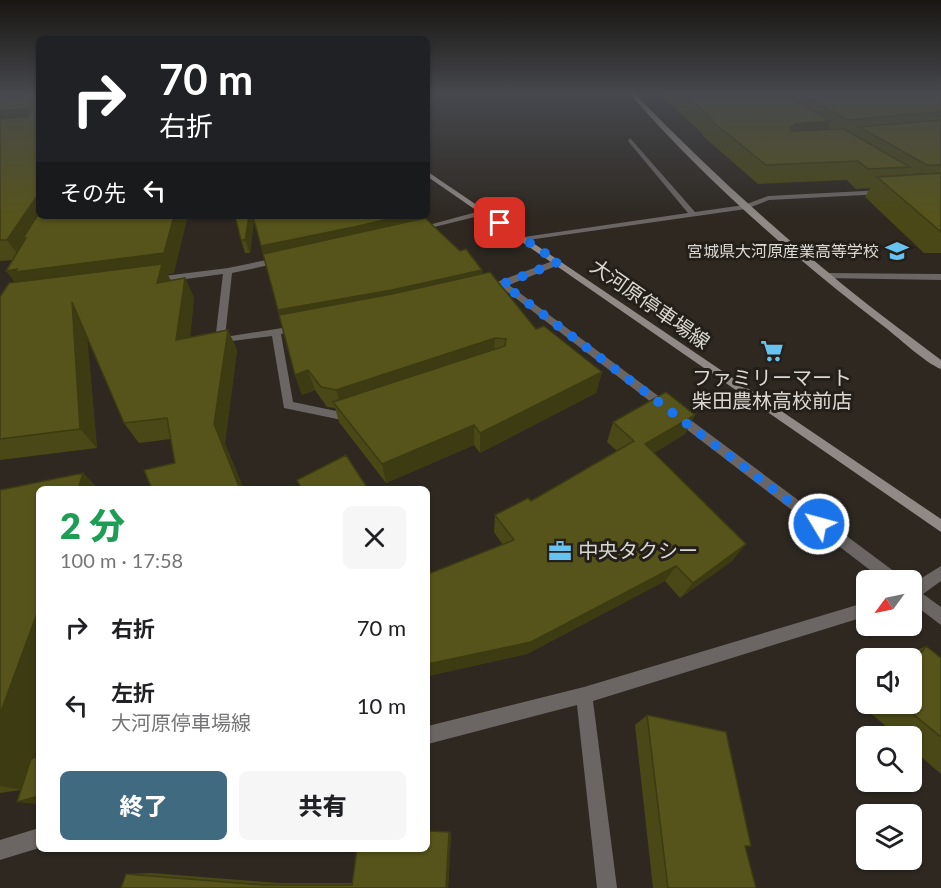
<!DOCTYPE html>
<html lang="ja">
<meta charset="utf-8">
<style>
body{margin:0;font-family:Lato,"Noto Sans JP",sans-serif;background:#f6f6f6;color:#202124;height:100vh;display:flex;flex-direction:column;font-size:22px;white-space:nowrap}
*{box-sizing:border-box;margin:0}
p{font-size:20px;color:#757577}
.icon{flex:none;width:33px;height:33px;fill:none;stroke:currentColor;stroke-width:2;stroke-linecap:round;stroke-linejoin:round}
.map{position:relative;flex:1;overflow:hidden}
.sheet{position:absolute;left:36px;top:486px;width:394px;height:366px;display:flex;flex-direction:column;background:#fff;border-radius:9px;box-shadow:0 2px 4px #0004}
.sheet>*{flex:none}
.banner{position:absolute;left:36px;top:36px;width:394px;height:183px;border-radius:9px;box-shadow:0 2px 4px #0004;background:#202124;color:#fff;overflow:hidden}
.needle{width:39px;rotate:237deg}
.buttons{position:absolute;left:856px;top:570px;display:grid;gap:12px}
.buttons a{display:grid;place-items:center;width:66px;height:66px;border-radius:9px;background:#fff;box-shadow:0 2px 4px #0004;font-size:30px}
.pin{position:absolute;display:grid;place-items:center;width:51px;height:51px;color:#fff;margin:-26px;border-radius:12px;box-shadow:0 3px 9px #0006}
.me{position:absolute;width:66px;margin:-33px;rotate:307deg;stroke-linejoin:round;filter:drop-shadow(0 0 4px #0008)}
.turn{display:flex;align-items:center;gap:21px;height:126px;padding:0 24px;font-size:27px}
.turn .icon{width:78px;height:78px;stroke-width:2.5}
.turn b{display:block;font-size:42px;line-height:51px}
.then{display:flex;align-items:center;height:57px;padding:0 24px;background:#0003;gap:12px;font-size:22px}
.round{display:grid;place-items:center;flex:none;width:63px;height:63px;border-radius:9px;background:#f6f6f6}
.summary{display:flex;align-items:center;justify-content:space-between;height:102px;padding:0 24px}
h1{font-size:36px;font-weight:800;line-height:45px;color:#1e9e55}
.button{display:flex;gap:12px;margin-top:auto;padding:12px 24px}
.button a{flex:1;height:69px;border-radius:9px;background:#406a80;color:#fff;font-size:24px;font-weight:800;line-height:69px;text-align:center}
.button a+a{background:#f6f6f6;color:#202124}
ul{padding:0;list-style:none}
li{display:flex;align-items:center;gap:18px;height:78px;padding:0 24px}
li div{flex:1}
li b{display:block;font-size:22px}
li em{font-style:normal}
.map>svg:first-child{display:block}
</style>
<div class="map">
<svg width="941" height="888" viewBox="0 0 941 888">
<rect width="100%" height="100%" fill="#2e2821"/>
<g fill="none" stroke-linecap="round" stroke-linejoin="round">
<path fill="#6b6664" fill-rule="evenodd" d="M826 273 941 274V280L823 278V274Z"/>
<path fill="#6b6664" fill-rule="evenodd" d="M630 138 695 212 744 205 768 196 883 190 887 192 883 194 769 200 746 209 521 241 520 239 524 237 688 213 628 141Z
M484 210 488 212 487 214 418 231 414 229Z
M281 257 284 258V262L232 273 225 337 301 325V329L281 334 293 402 341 412 351 408 355 409 357 412C354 417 347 419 342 420L284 408 272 336 216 343 215 341 223 274 156 283 152 280 156 277 228 268Z
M558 259 561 260V264L509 285 899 575 901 580H883L501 287 486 291 481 288Z
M941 566V581L923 594 941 607V625L912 603V584Z
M867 602V616L593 701 617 888H597L577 705 428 744V726L584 687Z
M39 828V848L0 860V840Z"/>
<path fill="#908985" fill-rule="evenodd" d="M629 93H634C696 157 760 217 829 273 865 304 903 331 941 360V369C925 363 897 336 882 325 792 256 704 179 629 93Z
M428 172 941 519V532L428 177Z"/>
</g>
<path fill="#4a4816" d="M0 93H39L174 273 167 274 171 280 185 278 194 298 190 337 228 330 237 350 225 443 175 463 171 439 139 443 124 423 87 339 97 448 0 460V297L16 282 6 271 13 260 0 261Z
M658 93H941V253H924L865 197 870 188 856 189 847 180 758 184 703 136V134Z
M235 216H417L418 220 482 274 536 329 602 372 596 393 480 453 474 445 386 483 339 422 335 408 327 407 315 390 302 395 295 375 254 220 250 253H245L241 240Z
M695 415 685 434 654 453 732 561 680 598 665 581 527 654 428 676V574L503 545 494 532 495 515 531 501 617 451 607 442 613 422Z
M0 490 34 757 39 756V803L35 804 21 790 0 793Z
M926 646 941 658V774L912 749V736H898L863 707 867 702V704H912V658H900Z
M647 715 745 846 756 888H653L635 725Z
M449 832 451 834 448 888H121L126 874 152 873 279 883H352Z"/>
<path fill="#3c3b12" d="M29 108 39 125 0 129V111Z
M831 121 822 139 787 143 790 128 795 124Z
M37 196H39V216L26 238H23L29 247 21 259 7 240Z
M174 216H188L174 273 167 274 172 283 22 291 6 271Z
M249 216H253L254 218 250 253 245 240Z
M401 216H417L418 224 265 258 261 246Z
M482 270V284L283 324 278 310Z
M185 278 194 298 187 359 176 340Z
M72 302 86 322 97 448 80 429Z
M228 330 237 350 225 443 244 489H240L214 424Z
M495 338 494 358 342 410 336 390Z
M308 370 315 390 302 395 295 375Z
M602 372 596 393 480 453V433Z
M695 415 685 434 637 463 645 444Z
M474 425V445L386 483 382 464Z
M83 473 99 489H78Z
M746 544 732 561 680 598 693 583Z
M676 566 665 581 527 654 428 676V664Z
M39 608V742L24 790 0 786V714Z
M39 796V803L35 804 17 802Z
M449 832 451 834 448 888H446Z"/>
<path fill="#56541a" stroke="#3c3b12" stroke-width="1.5" d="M0 93H39V196H37L7 240H0V119L29 116 31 110 29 108 0 111Z
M682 93H782L831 121 795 124 790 128 792 131 844 129 910 167 868 169 858 161 766 165 708 118H712Z
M800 93H941V112L847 120Z
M941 120V165H927L859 127Z
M941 173V232L877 177Z
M39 213V216H174L164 253 15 272 17 269 6 271 26 238H23Z
M235 216H249L245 240H241Z
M253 216H401L354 227 261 246Z
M425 218 460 251 466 249 482 270 392 290 278 310 263 254Z
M162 264 157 283 185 278 176 340 228 330 214 424 240 489H152L144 470 175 463 167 418 124 423 72 302 80 429 0 439V297L9 283Z
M490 272 536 329 544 326 602 372 480 433 474 425 382 464 333 402 505 346 506 339 495 338 336 390 321 387 308 370 295 375 279 315 392 294Z
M666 392 695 415 645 444 746 544 693 583 676 566 531 642 428 664V574L514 540 495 515 528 498 531 501 634 441 613 422Z
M346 455 368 489H302L297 480Z
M83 473 78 489H39V608L0 714V490Z
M926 646 941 658V737L901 704H912V667Z
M647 715 726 732 751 846H745L756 888H668Z
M39 756V796L17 802 31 759Z
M428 831 449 832 446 888H121L126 874 263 885H352L357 849H428Z"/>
<linearGradient id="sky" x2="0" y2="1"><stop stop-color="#191612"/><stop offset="0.43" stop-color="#46484e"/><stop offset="1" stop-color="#46484e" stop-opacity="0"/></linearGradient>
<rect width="941" height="218" fill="url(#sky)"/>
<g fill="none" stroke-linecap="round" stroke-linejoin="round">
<path stroke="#1a73e8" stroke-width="10" stroke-dasharray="0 18" d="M500 223 558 262 503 284 819 524"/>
</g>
<defs>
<g id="school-bare" transform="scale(1.8)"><path d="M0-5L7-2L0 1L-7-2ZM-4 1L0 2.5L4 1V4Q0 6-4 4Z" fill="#67c4f0" stroke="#241f18" stroke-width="2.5" paint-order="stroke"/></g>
<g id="supermarket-bare" transform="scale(1.8)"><path d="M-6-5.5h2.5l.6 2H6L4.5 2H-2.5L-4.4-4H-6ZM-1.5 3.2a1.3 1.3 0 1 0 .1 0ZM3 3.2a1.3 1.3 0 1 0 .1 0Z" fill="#67c4f0" stroke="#241f18" stroke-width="2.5" paint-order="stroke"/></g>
<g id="office-bare" transform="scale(1.8)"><path d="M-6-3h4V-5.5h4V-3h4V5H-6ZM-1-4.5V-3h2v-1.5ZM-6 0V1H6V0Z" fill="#67c4f0" stroke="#241f18" stroke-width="2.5" paint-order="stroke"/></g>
</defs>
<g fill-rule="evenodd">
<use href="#school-bare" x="897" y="251"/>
<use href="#supermarket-bare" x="772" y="351"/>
<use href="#office-bare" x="560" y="551"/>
</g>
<g text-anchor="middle" stroke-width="6" stroke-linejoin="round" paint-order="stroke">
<g font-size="16" fill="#dbd8d3" stroke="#241f18" text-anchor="end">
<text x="879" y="257">宮城県大河原産業高等学校</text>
</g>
<g font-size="20" fill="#dbd8d3" stroke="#241f18">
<text transform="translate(650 304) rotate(35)" y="7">大河原停車場線</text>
</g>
<g font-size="20" fill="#dbd8d3" stroke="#241f18">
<text x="772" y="385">ファミリーマート<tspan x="772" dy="23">柴田農林高校前店</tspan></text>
<text x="578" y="558" text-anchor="start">中央タクシー</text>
</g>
</g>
</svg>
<div class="buttons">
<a><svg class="needle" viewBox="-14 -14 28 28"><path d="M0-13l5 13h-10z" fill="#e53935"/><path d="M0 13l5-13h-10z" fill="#757577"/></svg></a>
<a><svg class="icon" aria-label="sound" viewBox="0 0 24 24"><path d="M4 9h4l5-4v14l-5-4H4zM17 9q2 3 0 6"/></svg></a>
<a><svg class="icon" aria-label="search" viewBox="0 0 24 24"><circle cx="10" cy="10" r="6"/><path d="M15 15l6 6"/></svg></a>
<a><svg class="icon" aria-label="layers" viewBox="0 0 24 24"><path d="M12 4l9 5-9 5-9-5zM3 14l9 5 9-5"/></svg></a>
</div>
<div class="pin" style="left:500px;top:223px;background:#d93025"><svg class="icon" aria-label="arrive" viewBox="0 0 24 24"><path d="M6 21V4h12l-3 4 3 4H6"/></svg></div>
<svg class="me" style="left:819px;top:524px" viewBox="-20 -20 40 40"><circle r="17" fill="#1a73e8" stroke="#fff" stroke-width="3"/><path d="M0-11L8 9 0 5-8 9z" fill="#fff"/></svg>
<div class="banner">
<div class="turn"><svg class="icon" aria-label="right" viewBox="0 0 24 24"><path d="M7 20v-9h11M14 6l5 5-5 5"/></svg><div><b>70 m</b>右折</div></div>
<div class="then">その先<svg class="icon" aria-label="left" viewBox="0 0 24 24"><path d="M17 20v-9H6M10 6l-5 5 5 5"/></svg></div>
</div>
<section class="sheet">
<div class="summary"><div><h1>2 分</h1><p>100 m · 17:58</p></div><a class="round"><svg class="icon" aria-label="close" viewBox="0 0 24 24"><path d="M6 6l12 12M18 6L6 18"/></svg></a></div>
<ul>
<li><svg class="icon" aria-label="right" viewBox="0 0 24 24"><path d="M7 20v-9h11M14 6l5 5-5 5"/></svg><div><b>右折</b></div><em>70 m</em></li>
<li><svg class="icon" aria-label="left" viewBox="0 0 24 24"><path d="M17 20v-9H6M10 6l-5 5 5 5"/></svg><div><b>左折</b><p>大河原停車場線</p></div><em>10 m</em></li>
</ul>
<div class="button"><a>終了</a><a>共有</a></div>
</section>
</div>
